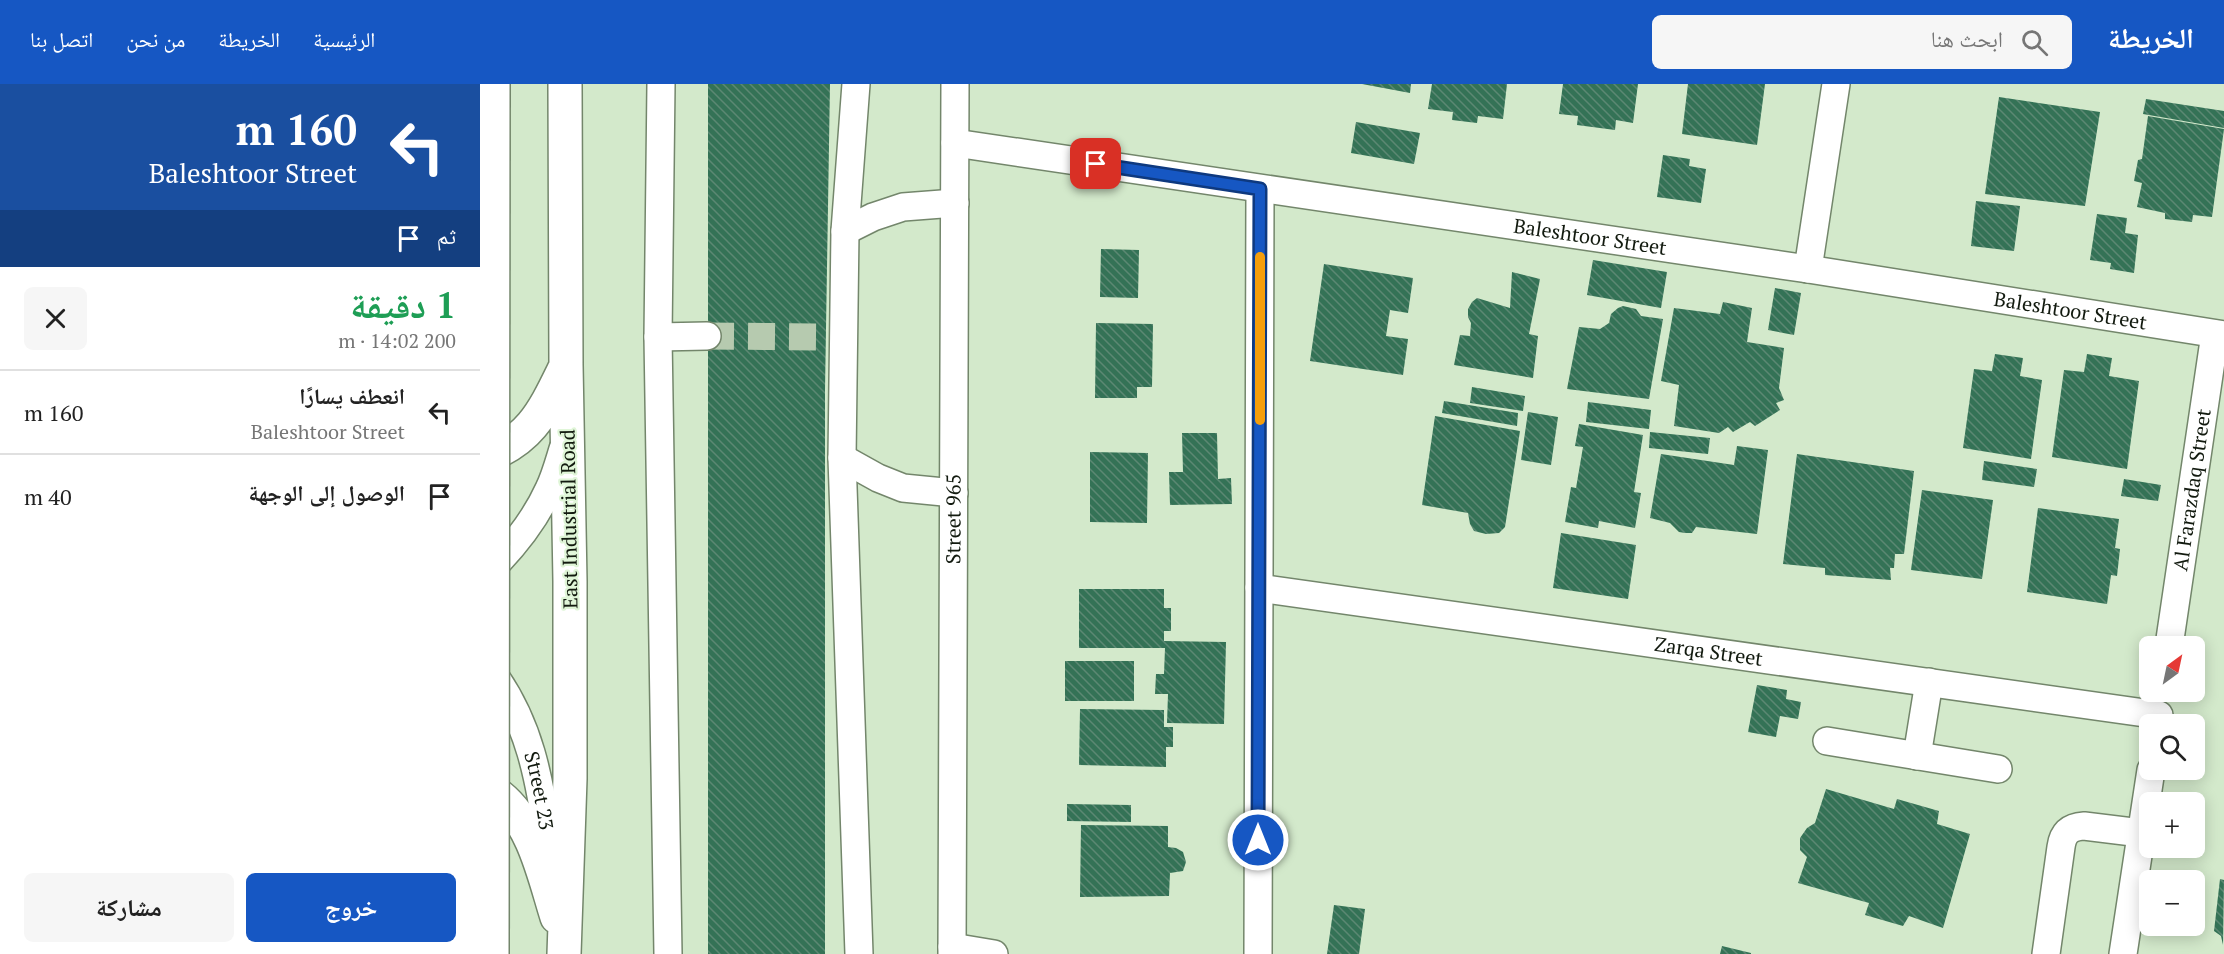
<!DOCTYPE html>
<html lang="ar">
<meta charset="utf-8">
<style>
body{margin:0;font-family:"PT Serif","Noto Naskh Arabic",serif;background:#f6f6f6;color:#222;direction:rtl;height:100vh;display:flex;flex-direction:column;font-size:22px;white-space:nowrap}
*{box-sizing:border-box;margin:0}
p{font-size:20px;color:#767676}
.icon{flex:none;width:33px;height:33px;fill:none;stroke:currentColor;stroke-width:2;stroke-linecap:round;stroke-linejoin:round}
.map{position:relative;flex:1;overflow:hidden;direction:ltr}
.drawer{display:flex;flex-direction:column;background:#fff;width:480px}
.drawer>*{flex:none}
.top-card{background:#1a4fa0;color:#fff;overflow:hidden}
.needle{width:39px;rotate:33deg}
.buttons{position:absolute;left:1659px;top:552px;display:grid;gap:12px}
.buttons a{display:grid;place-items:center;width:66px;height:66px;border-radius:9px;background:#fff;box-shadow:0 3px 15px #0003;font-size:30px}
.pin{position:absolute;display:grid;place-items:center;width:51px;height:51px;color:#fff;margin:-26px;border-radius:12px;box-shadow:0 3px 9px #0006}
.me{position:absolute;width:66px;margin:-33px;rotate:0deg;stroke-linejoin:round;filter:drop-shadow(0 0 4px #0008)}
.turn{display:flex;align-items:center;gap:21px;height:126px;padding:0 24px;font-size:27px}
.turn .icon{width:78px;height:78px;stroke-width:2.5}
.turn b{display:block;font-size:42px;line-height:51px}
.then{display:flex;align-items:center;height:57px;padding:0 24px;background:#0003;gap:12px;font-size:22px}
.round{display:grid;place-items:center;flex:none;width:63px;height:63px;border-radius:9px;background:#f6f6f6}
.headline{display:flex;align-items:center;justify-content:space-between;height:102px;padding:0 24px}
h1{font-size:36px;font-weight:700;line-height:45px;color:#1e9e55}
.cta{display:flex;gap:12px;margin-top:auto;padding:12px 24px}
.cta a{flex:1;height:69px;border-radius:9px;background:#1657c3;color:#fff;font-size:24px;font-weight:700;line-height:69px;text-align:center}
.cta a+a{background:#f6f6f6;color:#222}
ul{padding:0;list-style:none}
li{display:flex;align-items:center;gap:18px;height:84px;padding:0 24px;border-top:2px solid #e0e0e0}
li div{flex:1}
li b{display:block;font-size:22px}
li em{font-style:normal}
header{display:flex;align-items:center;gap:36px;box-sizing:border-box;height:84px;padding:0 30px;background:#1657c3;color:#fff}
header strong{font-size:28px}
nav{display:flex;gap:33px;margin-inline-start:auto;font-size:21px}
.search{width:420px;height:54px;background:#f6f6f6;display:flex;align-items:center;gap:15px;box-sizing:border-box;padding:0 21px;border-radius:9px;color:#767676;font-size:22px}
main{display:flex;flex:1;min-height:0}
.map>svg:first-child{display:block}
</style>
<header>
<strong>الخريطة</strong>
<div class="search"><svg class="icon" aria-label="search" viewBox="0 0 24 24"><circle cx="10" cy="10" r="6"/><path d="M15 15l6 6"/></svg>ابحث هنا</div>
<nav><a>الرئيسية</a><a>الخريطة</a><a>من نحن</a><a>اتصل بنا</a></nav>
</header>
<main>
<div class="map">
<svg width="1744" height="870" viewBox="0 0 1744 870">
<defs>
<pattern id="building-back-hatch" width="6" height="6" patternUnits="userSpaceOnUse" patternTransform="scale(1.5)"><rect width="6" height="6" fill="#347256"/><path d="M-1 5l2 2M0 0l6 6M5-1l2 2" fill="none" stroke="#5c8873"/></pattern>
</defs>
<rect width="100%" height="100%" fill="#d3e9cb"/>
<path fill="url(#building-back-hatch)" d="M228 0H350L345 306V870H228Z
M882 0H931L930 9Z
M952 0H1027L1023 35 998 32 997 39 972 36 973 28 948 25Z
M1083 0H1158L1153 39 1136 36 1135 46 1097 41 1098 32 1079 30Z
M1208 0H1285L1277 61 1202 50Z
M1519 13 1620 28 1605 122 1505 110Z
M1666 15 1744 27V44L1663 30Z
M1668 32 1744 45 1732 133 1713 131 1712 138 1685 135V129L1657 123 1662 99 1654 97 1658 76 1662 75Z
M876 38 940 49 934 80 871 69Z
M1183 71 1210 75 1209 82 1226 85 1221 119 1177 113Z
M1496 117 1540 122 1534 167 1491 162Z
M1617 130 1647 134 1645 149 1658 151 1654 189 1630 185 1631 179 1610 176Z
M621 165 659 166 658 214 620 213Z
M1113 176 1187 188 1181 224 1107 211Z
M844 180 933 194 928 229 910 226 906 252 928 255 923 291 830 277Z
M1032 188 1060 195 1049 250 1058 252 1053 294 974 281 980 251 990 252 991 239 988 233V225L992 218 997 214 1030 224Z
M1295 204 1321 209 1314 251 1288 246Z
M1243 218 1272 224 1267 258 1304 264 1299 304 1304 316 1296 319 1300 326 1275 342 1270 338 1253 348 1248 343 1239 349 1194 342 1199 301 1181 297 1194 224 1240 230Z
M1143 222 1156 225 1161 232 1183 235 1169 315 1087 305 1099 243 1120 245 1129 239 1131 230 1138 224Z
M616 239 673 240 672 303H657V314H615Z
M1515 270 1543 274 1540 292 1562 296 1551 375 1483 364 1494 285 1512 287Z
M1607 270 1632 274 1629 292 1659 297 1647 385 1572 373 1584 286 1604 288Z
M992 303 1045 312 1043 327 990 319Z
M964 317 1038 329 1037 342 962 329Z
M1108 318 1171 326 1169 345 1106 338Z
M1048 328 1078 333 1071 381 1041 376Z
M955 332 1040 347 1025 443 1019 449 1006 450 994 447 990 440 988 429 942 421Z
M1099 340 1163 351 1154 408 1161 409 1155 444 1119 437 1118 444 1085 438 1091 403 1096 404 1103 363 1095 362Z
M1170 348 1230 354 1228 370 1169 364Z
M702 349H737L738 395 751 394 752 420 690 421 689 388H703Z
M1257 362 1288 366 1277 450 1216 443 1212 449H1205L1199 448 1190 439 1170 434 1181 370 1254 381Z
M610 368 668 369 667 439 610 438Z
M1317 370 1434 387 1424 470H1415L1414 484H1410L1411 496 1345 491V484L1303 480Z
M1504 377 1557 385 1554 403 1502 396Z
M1644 395 1681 401 1678 417 1641 412Z
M1442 406 1513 416 1502 495 1431 486Z
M1558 424 1639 435 1635 464 1640 465 1637 492 1631 491 1627 520 1547 508Z
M1081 449 1156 461 1148 515 1073 504Z
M599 505H684V524H691V547H684V557L746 558 744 640 687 639 688 610H675L676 590H684L685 564H599Z
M585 577H654V617H585Z
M1277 601 1307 606 1306 615 1321 618 1318 635 1300 632 1296 653 1268 648Z
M600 625 684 626V643H693V663H686V683L599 681Z
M1346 705 1414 725 1417 715 1459 727 1457 740 1490 750 1463 844 1429 832 1423 842 1385 831 1389 819 1318 799 1327 773 1320 766V754L1327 744 1335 739Z
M587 720 651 721V738L587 737Z
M601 741 688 742V763L696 764 703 768 706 778 703 787 690 789 689 812 600 813Z
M1740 795 1744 796 1743 861 1741 852 1734 847Z
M854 821 885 825 879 870H847Z
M1242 862 1271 869V870H1240Z"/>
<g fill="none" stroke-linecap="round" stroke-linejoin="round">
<path stroke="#b6caaf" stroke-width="27" stroke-dasharray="27 14" stroke-linecap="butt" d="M227 252 346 253"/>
<g stroke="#73866b" stroke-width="30">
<g id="minor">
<path d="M181 0 178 253 188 870"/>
<path d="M376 0 365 147 362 374 379 870"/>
<path id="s1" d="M475 59 1328 185 1744 251"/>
<path d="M365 147 393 133 423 123 475 119"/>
<path d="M1328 185 1356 0"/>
<path d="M178 253 227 252"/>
<path d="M362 374 398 394 423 404 474 409"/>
<path d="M5 491C31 466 54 438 69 405 75 393 79 378 83 365"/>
<path id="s2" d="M779 504 1679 631"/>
<path id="s3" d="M1689 562 1735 250"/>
<path id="s4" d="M9 584C57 647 61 713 73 788"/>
<path d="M1347 657 1518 685"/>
<path d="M1437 672 1449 598"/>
<path d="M472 863 514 870"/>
<path id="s5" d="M472 870 475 0"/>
<path d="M778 870 780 105"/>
<path d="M1566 870 1581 763C1583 749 1589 743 1604 742L1661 749"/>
<path d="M1643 870 1671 686"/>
</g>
</g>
<g stroke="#73866b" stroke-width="36">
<path id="major" d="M0 374C49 359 63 329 84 286
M0 699C6 703 13 707 19 712 54 740 64 792 77 833
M84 870 90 695V497L86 281 85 0"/>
</g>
<use href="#minor" stroke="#fff" stroke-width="27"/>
<use href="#major" stroke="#fff" stroke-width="33"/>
<g stroke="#73866b" stroke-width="36" stroke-linecap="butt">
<path id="highway-bridge" d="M12 870 13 0"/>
</g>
<use href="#highway-bridge" stroke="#fff" stroke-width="33"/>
</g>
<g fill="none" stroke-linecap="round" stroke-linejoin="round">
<g stroke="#0e397f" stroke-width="15">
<path id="route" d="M616 80 780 105 778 756"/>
</g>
<use href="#route" stroke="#1657c3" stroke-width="10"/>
<path stroke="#f59e0b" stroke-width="10" d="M780 173V336"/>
</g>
<g text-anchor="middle" stroke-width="4.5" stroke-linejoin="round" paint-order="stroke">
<g font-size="20" fill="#121a0f" stroke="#e0f6d8">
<text dy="7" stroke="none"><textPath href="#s1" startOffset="642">Baleshtoor Street</textPath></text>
<text dy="7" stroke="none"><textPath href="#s1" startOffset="1128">Baleshtoor Street</textPath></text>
<text dy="7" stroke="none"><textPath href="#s3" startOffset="158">Al Farazdaq Street</textPath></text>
<text transform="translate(89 435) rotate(-91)" y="7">East Industrial Road</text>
<text dy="7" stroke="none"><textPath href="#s5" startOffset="435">Street 965</textPath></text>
<text dy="7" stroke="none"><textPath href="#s2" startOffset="454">Zarqa Street</textPath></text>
<text dy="7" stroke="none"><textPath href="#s4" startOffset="134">Street 23</textPath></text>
</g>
</g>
</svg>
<div class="buttons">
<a><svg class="needle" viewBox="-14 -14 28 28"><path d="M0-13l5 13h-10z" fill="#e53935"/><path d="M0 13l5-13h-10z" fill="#767676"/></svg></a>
<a><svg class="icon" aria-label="search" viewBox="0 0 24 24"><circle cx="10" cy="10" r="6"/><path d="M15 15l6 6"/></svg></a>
<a>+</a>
<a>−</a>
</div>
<div class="pin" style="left:616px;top:80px;background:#d93025"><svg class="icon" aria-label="arrive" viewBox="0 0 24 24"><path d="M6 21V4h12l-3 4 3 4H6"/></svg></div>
<svg class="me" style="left:778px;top:756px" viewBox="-20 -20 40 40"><circle r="17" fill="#1657c3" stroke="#fff" stroke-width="3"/><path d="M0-11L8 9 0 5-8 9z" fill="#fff"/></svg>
</div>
<section class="drawer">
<div class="top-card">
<div class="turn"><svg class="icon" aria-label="left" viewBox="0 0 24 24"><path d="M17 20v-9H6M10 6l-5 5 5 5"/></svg><div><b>160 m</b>Baleshtoor Street</div></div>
<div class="then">ثم<svg class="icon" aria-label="arrive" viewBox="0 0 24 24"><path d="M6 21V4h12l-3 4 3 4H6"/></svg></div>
</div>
<div class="headline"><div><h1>1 دقيقة</h1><p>200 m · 14:02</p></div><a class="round"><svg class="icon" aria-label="close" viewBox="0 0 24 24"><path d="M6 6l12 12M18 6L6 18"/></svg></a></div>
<ul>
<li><svg class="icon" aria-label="left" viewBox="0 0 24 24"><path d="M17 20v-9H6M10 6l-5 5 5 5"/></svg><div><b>انعطف يسارًا</b><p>Baleshtoor Street</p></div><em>160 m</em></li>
<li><svg class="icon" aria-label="arrive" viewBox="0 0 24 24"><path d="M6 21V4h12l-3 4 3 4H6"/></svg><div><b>الوصول إلى الوجهة</b></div><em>40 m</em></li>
</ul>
<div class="cta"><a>خروج</a><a>مشاركة</a></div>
</section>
</main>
